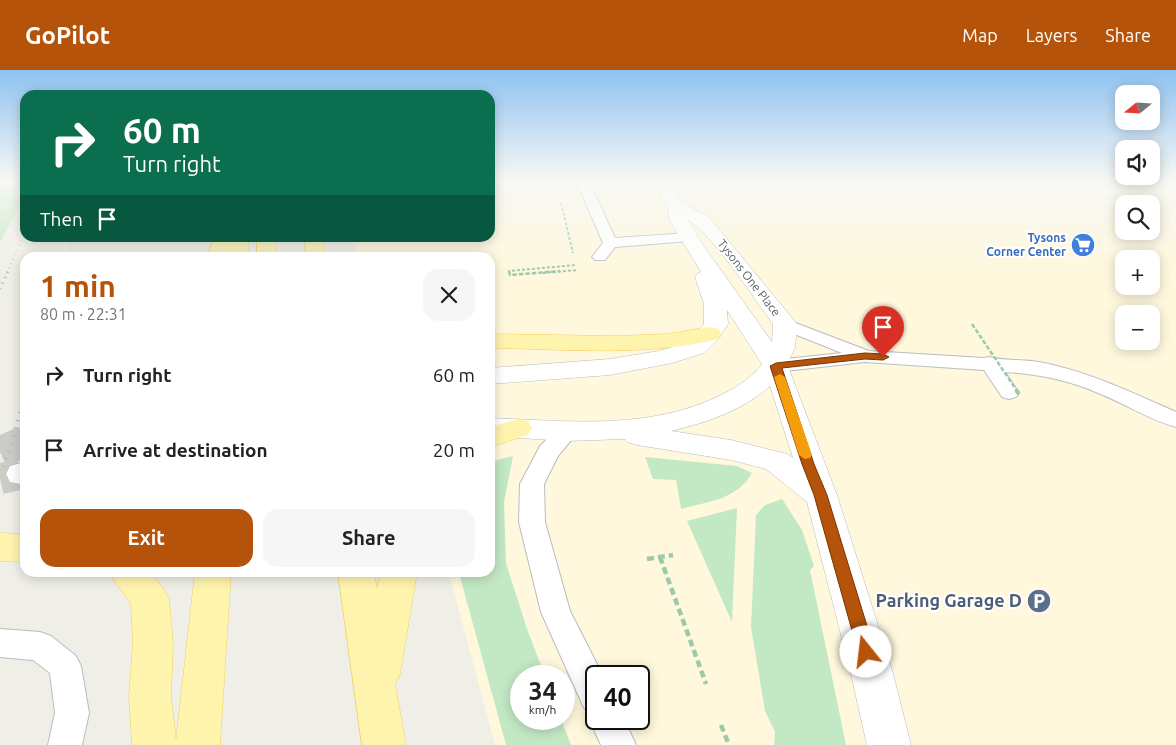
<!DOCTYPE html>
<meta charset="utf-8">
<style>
body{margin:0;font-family:Ubuntu,sans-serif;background:#f6f6f6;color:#222;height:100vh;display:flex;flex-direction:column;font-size:19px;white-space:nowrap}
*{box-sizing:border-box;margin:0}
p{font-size:16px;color:#767676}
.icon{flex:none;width:28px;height:28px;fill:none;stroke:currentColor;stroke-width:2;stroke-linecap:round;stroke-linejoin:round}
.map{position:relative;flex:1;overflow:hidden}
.side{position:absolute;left:20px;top:182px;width:475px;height:325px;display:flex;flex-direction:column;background:#fff;border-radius:15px;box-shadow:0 2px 12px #0003}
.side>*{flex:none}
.banner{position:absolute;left:20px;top:20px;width:475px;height:152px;border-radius:15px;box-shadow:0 2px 12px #0003;background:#0b6e4f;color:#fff;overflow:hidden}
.needle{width:32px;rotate:252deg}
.controls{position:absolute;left:1115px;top:15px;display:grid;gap:10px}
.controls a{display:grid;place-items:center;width:45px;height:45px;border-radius:10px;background:#fff;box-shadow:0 2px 12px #0003;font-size:25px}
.speed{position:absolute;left:510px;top:595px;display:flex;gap:10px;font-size:25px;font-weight:700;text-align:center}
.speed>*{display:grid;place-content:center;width:65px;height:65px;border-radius:50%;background:#fff;box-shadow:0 2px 12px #0003;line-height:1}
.speed small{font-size:12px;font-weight:400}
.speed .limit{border:2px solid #111;border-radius:8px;background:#fff;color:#111}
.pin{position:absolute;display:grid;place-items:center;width:42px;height:42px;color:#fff;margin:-51px -21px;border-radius:50% 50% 50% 0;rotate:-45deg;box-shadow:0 0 5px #0007}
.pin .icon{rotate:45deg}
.me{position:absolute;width:55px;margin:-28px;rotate:344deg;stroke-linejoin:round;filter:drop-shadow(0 0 4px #0008)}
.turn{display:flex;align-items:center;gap:18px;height:105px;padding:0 20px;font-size:22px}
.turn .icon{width:65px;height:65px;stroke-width:2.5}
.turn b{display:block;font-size:35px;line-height:42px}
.then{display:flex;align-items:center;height:48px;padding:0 20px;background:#0003;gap:10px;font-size:19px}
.round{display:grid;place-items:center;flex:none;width:52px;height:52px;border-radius:15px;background:#f6f6f6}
.head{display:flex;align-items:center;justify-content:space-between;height:85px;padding:0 20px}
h1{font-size:30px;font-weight:700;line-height:38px;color:#b45309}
.primary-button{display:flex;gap:10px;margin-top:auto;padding:10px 20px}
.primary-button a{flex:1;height:58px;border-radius:15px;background:#b45309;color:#fff;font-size:20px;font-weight:700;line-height:58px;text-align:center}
.primary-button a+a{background:#f6f6f6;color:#222}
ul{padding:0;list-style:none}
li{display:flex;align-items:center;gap:15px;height:75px;padding:0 20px}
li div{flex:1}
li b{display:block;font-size:19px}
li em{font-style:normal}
header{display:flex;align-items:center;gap:30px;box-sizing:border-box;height:70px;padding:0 25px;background:#b45309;color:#fff}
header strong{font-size:24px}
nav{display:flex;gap:28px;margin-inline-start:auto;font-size:18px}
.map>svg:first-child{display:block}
</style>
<header>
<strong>GoPilot</strong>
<nav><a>Map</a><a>Layers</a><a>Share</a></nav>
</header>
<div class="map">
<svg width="1176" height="675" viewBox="0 0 1176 675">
<rect width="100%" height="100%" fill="#f0efe7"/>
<path fill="#fff8dd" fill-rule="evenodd" d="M490 111H1176V675H495L449 503 490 502V188L359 187 353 168H490ZM1124 134H1151V161H1124ZM1124 189H1151V216H1124ZM1124 244H1151V271H1124ZM521 606H564V649H521ZM596 606H639V649H596Z"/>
<path fill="#c3e8c4" d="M0 111H25V127L0 172Z
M513 386 504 432 506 493 527 559 545 606H521V649H561L571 675H506L459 503 490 502V392Z
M645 387 737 396 752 403C738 429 707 432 681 439L676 410 653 409Z
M782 429 802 460 814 496 810 500 846 675H774L775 662 765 641 751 557 756 445 765 435Z
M737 438 732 552 687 451Z"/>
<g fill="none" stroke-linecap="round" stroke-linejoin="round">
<path stroke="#ccccc7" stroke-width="31" stroke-dasharray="31 15" stroke-linecap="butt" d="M0 409 21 404"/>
<path stroke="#ccccc7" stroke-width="31" stroke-dasharray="31 15" stroke-linecap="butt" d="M0 382 25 371"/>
<g stroke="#b9bcc0" stroke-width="2">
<path id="lane" d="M557 111H589L615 168 689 163 694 164 696 167 694 170 689 171 615 177 605 190H595L592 187 603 173 578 115H558Z
M785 249 869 281 984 288 989 287C1005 291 1022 289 1039 292 1087 301 1131 322 1176 342V357C1149 350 1124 333 1098 323 1068 310 1038 304 1005 302L1019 323 1016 327 1009 329 1002 327 984 300 865 292 776 302 769 300 766 296 769 292 776 290 842 283 779 258 776 254 779 250Z
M567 355 575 357 578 362 558 386 544 414 545 452 570 541 603 606H596V649H624L636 675H601L589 649 592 641 584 638 541 542 519 452 520 414 540 376 559 357Z
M0 559 40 562 51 566 76 586 81 596 89 643 82 675H48L55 643 50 603 33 590 0 587Z"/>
</g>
<g stroke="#b8bbc0" stroke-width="1">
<path id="secondary" d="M652 111H668L683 134 708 146 797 254 795 278 787 294 837 425 892 600 911 675H867L850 600 807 432 766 399 731 390 637 375 627 372 625 369 566 371 490 366V348C568 351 651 361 723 324 737 317 753 307 762 294L727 240 728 254 718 269 704 283 672 293 610 305 490 314V298L610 289 659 281 686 273 704 254V234L695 207 698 203 701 202 670 151 668 138ZM688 150C710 161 756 231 773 254L772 272 703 175ZM770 316 793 388 787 384 731 370 671 361C708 352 742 341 770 316Z
M21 393H25V415L10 412 6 404 10 396Z"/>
</g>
<g stroke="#f5ce5b" stroke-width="1">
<path id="primary" d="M215 168H248V188H228L229 180 226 188H206Z
M257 168H275L277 188H257Z
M305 168H323L326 188H306Z
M710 257 718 259 722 264 718 269C645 287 565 279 490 278V264L617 266 668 264Z
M518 349 528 351 532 358 528 365 490 377V357Z
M0 463 25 464V492L0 491Z
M110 502H150L163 518 169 529 173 574 171 626 176 671 195 502H231L220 675H132L129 626 133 574 131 533 115 512Z
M338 502H374L377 519 381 502H417L400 604 395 614 406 675H362Z"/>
</g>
<path stroke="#9bc9aa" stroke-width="2" stroke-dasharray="3 2" stroke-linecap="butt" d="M561 133 573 183
M509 203V201L576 195
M543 203 578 200"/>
<path stroke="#9bc9aa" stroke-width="2.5" stroke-dasharray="4.5 2" stroke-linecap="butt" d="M509 201 510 205 560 201"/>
<path stroke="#9bc9aa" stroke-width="4.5" stroke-dasharray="7 4" stroke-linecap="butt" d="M660 487 706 614
M647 489 673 485
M721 655 729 675"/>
<use href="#lane" fill="#fff" fill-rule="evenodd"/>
<use href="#secondary" fill="#fff" fill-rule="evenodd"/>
<use href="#primary" fill="#fff4ad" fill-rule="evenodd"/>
<path stroke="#b7b8b8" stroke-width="2.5" stroke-dasharray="0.5 4.5" stroke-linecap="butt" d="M67 188 73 168
M7 203 25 164"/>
<path stroke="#b7b8b8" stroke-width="3" stroke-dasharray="1 5" stroke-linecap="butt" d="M0 219 8 201"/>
<path stroke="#b7b8b8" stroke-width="4.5" stroke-dasharray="1 7" stroke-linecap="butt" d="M4 397 25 327"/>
<path stroke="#9bc9aa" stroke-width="2.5" stroke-dasharray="4.5 2" stroke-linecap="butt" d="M972 254 1017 321"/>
<path stroke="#9bc9aa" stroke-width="4" stroke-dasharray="5.5 2.5" stroke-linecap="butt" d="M1016 320 1019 324"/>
</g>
<linearGradient id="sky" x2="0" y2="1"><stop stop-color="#8ec2f1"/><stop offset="0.54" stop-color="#f8f8f4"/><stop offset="1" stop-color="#f8f8f4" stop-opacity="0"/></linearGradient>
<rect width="1176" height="205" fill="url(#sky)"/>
<path fill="#b45309" stroke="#753606" d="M865 283 883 284 889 287 883 290 865 289 782 298 814 394 827 425 875 582 872 588 866 590 860 588 858 582 814 425 802 394 770 296 776 293Z"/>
<path fill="#f59e0b" d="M780 304 785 307 812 385 810 388 805 389 799 385 774 307Z"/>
<defs>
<g id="supermarket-disc" transform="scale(1.25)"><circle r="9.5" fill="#3f7fe0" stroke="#fff"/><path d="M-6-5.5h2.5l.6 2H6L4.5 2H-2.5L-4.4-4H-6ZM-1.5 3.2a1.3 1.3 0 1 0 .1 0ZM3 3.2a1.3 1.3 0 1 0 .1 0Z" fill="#fff"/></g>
<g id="parking-disc" transform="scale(1.25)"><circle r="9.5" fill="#5c6f8a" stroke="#fff"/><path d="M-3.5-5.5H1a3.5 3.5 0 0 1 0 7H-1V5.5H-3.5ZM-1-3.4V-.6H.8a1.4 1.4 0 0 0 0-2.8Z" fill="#fff"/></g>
</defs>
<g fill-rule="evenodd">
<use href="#supermarket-disc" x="1083" y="175"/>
<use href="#parking-disc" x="1039" y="531"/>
</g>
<g text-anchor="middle" stroke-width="4" stroke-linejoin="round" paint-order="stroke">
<g font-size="12" font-weight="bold" fill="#366cbe" stroke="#fff" text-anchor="end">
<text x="1066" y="172">Tysons<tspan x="1066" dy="14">Corner Center</tspan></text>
</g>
<g font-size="12" fill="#5e6267" stroke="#fff">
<text transform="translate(749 208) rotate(52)" y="4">Tysons One Place</text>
</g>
<g font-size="18" font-weight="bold" fill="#4e5e75" stroke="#fff" text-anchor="end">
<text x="1022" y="537">Parking Garage D</text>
</g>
</g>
</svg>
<div class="controls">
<a><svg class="needle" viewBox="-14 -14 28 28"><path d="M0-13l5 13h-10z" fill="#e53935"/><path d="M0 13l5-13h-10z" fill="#767676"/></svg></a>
<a><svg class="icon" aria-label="sound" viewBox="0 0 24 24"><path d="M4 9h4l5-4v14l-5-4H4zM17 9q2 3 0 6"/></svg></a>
<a><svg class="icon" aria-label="search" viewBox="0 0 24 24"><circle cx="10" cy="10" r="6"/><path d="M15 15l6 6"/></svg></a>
<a>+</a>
<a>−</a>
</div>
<div class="speed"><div>34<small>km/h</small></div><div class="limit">40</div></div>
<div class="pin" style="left:883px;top:287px;background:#d93025"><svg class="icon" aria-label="arrive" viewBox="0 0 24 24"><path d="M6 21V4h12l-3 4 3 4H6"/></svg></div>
<svg class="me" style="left:866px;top:582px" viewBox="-20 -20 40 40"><circle r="19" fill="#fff"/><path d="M0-13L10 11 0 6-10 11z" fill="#b45309"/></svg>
<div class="banner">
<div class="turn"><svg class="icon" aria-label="right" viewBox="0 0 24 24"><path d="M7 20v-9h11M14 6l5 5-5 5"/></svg><div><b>60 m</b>Turn right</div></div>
<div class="then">Then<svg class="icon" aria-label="arrive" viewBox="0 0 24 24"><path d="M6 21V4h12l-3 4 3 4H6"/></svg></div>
</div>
<section class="side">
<div class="head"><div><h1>1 min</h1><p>80 m · 22:31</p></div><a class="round"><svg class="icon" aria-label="close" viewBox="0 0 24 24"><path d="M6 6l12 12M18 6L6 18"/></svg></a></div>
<ul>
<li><svg class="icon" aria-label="right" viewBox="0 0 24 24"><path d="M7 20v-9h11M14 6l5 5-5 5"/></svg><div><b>Turn right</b></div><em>60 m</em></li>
<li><svg class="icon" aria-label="arrive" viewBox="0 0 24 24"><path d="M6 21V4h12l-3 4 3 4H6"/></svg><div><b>Arrive at destination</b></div><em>20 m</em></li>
</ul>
<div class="primary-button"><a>Exit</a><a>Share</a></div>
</section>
</div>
